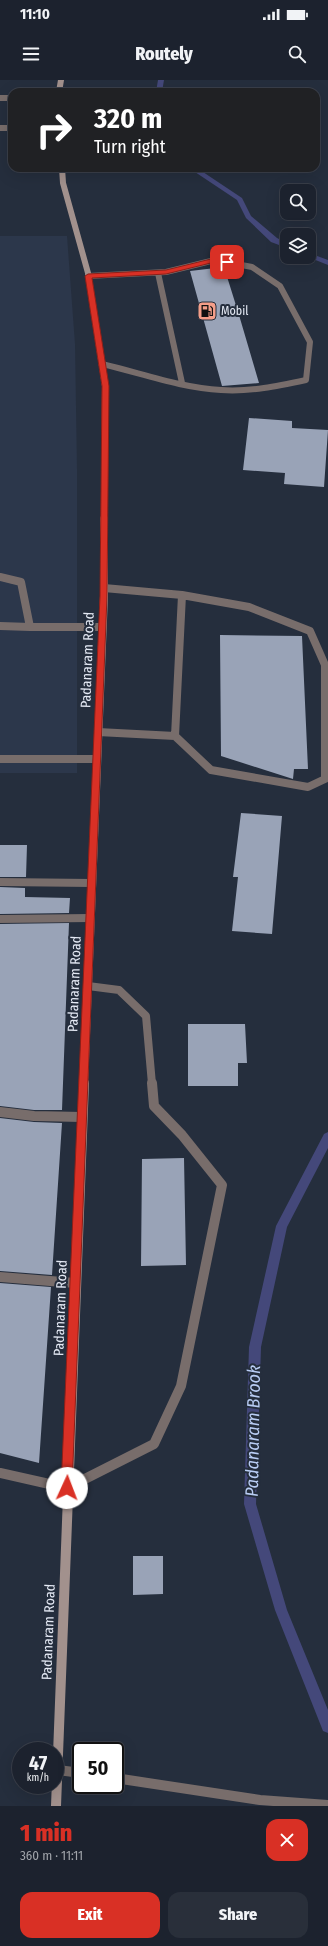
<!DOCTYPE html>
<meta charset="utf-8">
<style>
body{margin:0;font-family:"Fira Sans Condensed",sans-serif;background:#292f3a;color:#f1f3f6;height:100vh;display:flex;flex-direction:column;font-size:15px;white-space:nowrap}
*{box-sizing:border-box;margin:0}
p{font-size:13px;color:#a0a4aa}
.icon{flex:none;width:22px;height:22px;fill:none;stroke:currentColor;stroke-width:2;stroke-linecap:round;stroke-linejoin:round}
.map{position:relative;height:1726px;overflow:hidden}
.details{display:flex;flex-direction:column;background:#1c222e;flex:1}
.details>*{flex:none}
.top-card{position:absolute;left:8px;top:8px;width:312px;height:84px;border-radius:12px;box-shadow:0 4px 16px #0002,0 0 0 1px #3a3f4a;background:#202124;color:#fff;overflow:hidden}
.tools{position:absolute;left:280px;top:104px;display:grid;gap:8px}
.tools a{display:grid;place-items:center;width:36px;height:36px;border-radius:8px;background:#1c222e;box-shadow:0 4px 16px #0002,0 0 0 1px #3a3f4a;font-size:20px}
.speed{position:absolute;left:12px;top:1662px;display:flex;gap:8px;font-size:20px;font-weight:700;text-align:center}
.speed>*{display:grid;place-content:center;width:52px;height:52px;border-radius:50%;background:#1c222e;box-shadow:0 4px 16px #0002,0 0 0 1px #3a3f4a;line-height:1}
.speed small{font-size:10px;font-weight:400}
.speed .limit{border:2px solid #111;border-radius:6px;background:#fff;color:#111}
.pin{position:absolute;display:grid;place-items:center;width:34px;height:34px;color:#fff;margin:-17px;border-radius:8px;box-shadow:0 2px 6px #0006}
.me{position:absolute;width:44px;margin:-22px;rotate:2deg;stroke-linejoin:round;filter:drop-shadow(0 0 3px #0008)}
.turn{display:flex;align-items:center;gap:14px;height:84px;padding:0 20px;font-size:18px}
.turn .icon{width:52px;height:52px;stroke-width:2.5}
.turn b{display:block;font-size:28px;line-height:34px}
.round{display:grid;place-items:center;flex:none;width:42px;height:42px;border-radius:12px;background:#292f3a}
.overview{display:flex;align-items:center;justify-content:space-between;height:68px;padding:0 20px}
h1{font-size:24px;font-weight:800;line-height:30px;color:#d93025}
.action{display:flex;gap:8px;margin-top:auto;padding:8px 20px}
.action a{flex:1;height:46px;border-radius:12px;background:#d93025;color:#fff;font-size:16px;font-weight:800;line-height:46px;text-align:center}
.action a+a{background:#292f3a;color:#f1f3f6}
.status{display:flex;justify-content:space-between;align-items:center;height:28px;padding:0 20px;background:#1c222e;direction:ltr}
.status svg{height:11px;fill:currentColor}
header{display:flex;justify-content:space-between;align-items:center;height:52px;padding:0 20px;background:#1c222e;font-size:18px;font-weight:800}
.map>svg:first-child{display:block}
</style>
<div class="status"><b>11:10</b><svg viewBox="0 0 49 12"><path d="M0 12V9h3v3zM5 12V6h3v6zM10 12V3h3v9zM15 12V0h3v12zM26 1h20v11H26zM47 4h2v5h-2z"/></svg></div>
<header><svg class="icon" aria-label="menu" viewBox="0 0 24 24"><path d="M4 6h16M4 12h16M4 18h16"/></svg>Routely<svg class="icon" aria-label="search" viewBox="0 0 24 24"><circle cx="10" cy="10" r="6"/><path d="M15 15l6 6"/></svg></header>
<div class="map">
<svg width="328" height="1726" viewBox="0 0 328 1726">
<rect width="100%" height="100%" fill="#252e3d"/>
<path fill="#2c374b" d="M0 156H67L75 264 77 390V693H0Z"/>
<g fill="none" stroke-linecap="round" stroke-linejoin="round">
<path fill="#44487a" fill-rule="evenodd" d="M158 0H164L162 12H156Z
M189 88H197L242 118 251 136 277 158 287 163V168L271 162 246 138 237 120Z
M309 173 328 180V185L308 177H309Z
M328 1052V1068L287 1147 261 1267 256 1424 287 1530 328 1630V1653L323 1651 275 1530 244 1424 249 1267 276 1146 324 1054Z"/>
</g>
<path fill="#99a3b7" d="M224 187 239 235 259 303 222 306 190 191Z
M249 338 292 341V348L328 350 324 407 284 404 285 393 243 390Z
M220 555 302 556 308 689H294L293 699 221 676Z
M241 733 282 736 272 854 232 851 238 797H233Z
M0 765H27L26 797H0Z
M0 807 25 808V817L70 818 69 833 0 834Z
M69 843 62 1030H34L0 1026V844Z
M188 944H245L247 983H238V1006H188Z
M0 1038 34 1042 62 1043 52 1195 0 1191Z
M184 1078 186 1185 141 1186 142 1079Z
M0 1203 51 1207 39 1383 0 1373Z
M133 1476H163V1514L133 1515Z"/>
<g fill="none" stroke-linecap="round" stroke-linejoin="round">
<path stroke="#786d6b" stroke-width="6" d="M0 18H12
M0 48H12
M158 193 182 303
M88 196 166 192 215 180 252 187 280 206 310 262 306 300C278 306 250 312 221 310 181 308 141 293 102 284"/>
<path stroke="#786d6b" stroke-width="8" d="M0 497 21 502 30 547H102
M0 546 30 547
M98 652 175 656 182 515 104 508
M175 656 211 690 308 707 325 699V585L310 551 249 527 182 515
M0 679H97
M0 802 92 803
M0 839 90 838
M88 906 119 910 146 936 152 1004"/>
<path stroke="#786d6b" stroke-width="10" d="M0 1032 34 1036 82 1037
M0 1197 75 1203
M67 1408 154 1364 181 1306 222 1105 182 1055 154 1026 152 1003
M58 1690 81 1693
M115 1698 260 1720 328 1725"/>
<path stroke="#786d6b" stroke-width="10" d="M0 1393 67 1408"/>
<path stroke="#a2918d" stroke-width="6" d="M59 12 61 0
M62 88 63 103 88 193 105 306 104 440"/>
<path stroke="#a2918d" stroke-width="8" d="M84 1004 104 516V439"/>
<path stroke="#a2918d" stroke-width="10" d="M56 1726 84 1003"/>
</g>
<path fill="#d93025" stroke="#8d1f18" d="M215 178 231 182 227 184 215 182 166 194 92 198 109 306 107 516 72 1408 71 1412 67 1414 63 1412 61 1408 100 516 102 306 85 196 88 194 166 190Z"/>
<defs>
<g id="fuel-square" transform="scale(1)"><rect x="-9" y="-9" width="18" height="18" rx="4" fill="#f49e89" stroke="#252e3d"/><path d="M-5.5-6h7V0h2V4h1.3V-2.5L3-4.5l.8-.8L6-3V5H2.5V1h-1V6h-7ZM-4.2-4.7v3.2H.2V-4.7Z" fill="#111"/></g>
</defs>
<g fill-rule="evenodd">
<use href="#fuel-square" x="207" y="231"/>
</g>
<g text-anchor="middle" stroke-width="4" stroke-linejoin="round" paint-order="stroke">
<g font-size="12" fill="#e4e9f4" stroke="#252e3d" text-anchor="start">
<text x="221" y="235">Mobil</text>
</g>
<g font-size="14" fill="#e4e9f4" stroke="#252e3d">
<text transform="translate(87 580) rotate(-88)" y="5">Padanaram Road</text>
<text transform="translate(74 904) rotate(-88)" y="5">Padanaram Road</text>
<text transform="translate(60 1228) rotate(-88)" y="5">Padanaram Road</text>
<text transform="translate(48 1552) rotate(-88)" y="5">Padanaram Road</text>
</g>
<g font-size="18" font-style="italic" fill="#b9cdf4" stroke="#252e3d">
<text transform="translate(253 1351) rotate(-89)" y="6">Padanaram Brook</text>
</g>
</g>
</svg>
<div class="tools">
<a><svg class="icon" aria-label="search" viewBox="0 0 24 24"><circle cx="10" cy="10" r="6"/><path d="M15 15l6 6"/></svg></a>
<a><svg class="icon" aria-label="layers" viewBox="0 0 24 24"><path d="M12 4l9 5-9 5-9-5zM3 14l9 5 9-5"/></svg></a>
</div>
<div class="speed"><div>47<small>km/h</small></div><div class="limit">50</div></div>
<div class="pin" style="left:227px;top:182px;background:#d93025"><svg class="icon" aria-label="arrive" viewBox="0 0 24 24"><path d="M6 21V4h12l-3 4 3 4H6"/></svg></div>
<svg class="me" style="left:67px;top:1408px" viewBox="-20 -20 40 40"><circle r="19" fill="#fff"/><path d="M0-13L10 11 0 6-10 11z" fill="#d93025"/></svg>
<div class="top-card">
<div class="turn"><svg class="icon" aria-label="right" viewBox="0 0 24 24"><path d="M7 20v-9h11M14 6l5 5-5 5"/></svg><div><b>320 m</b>Turn right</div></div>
</div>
</div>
<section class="details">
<div class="overview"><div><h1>1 min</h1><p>360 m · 11:11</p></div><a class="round" style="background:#d93025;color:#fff"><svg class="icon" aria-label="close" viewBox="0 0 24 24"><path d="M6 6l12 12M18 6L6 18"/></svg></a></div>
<div class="action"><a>Exit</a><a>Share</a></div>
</section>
